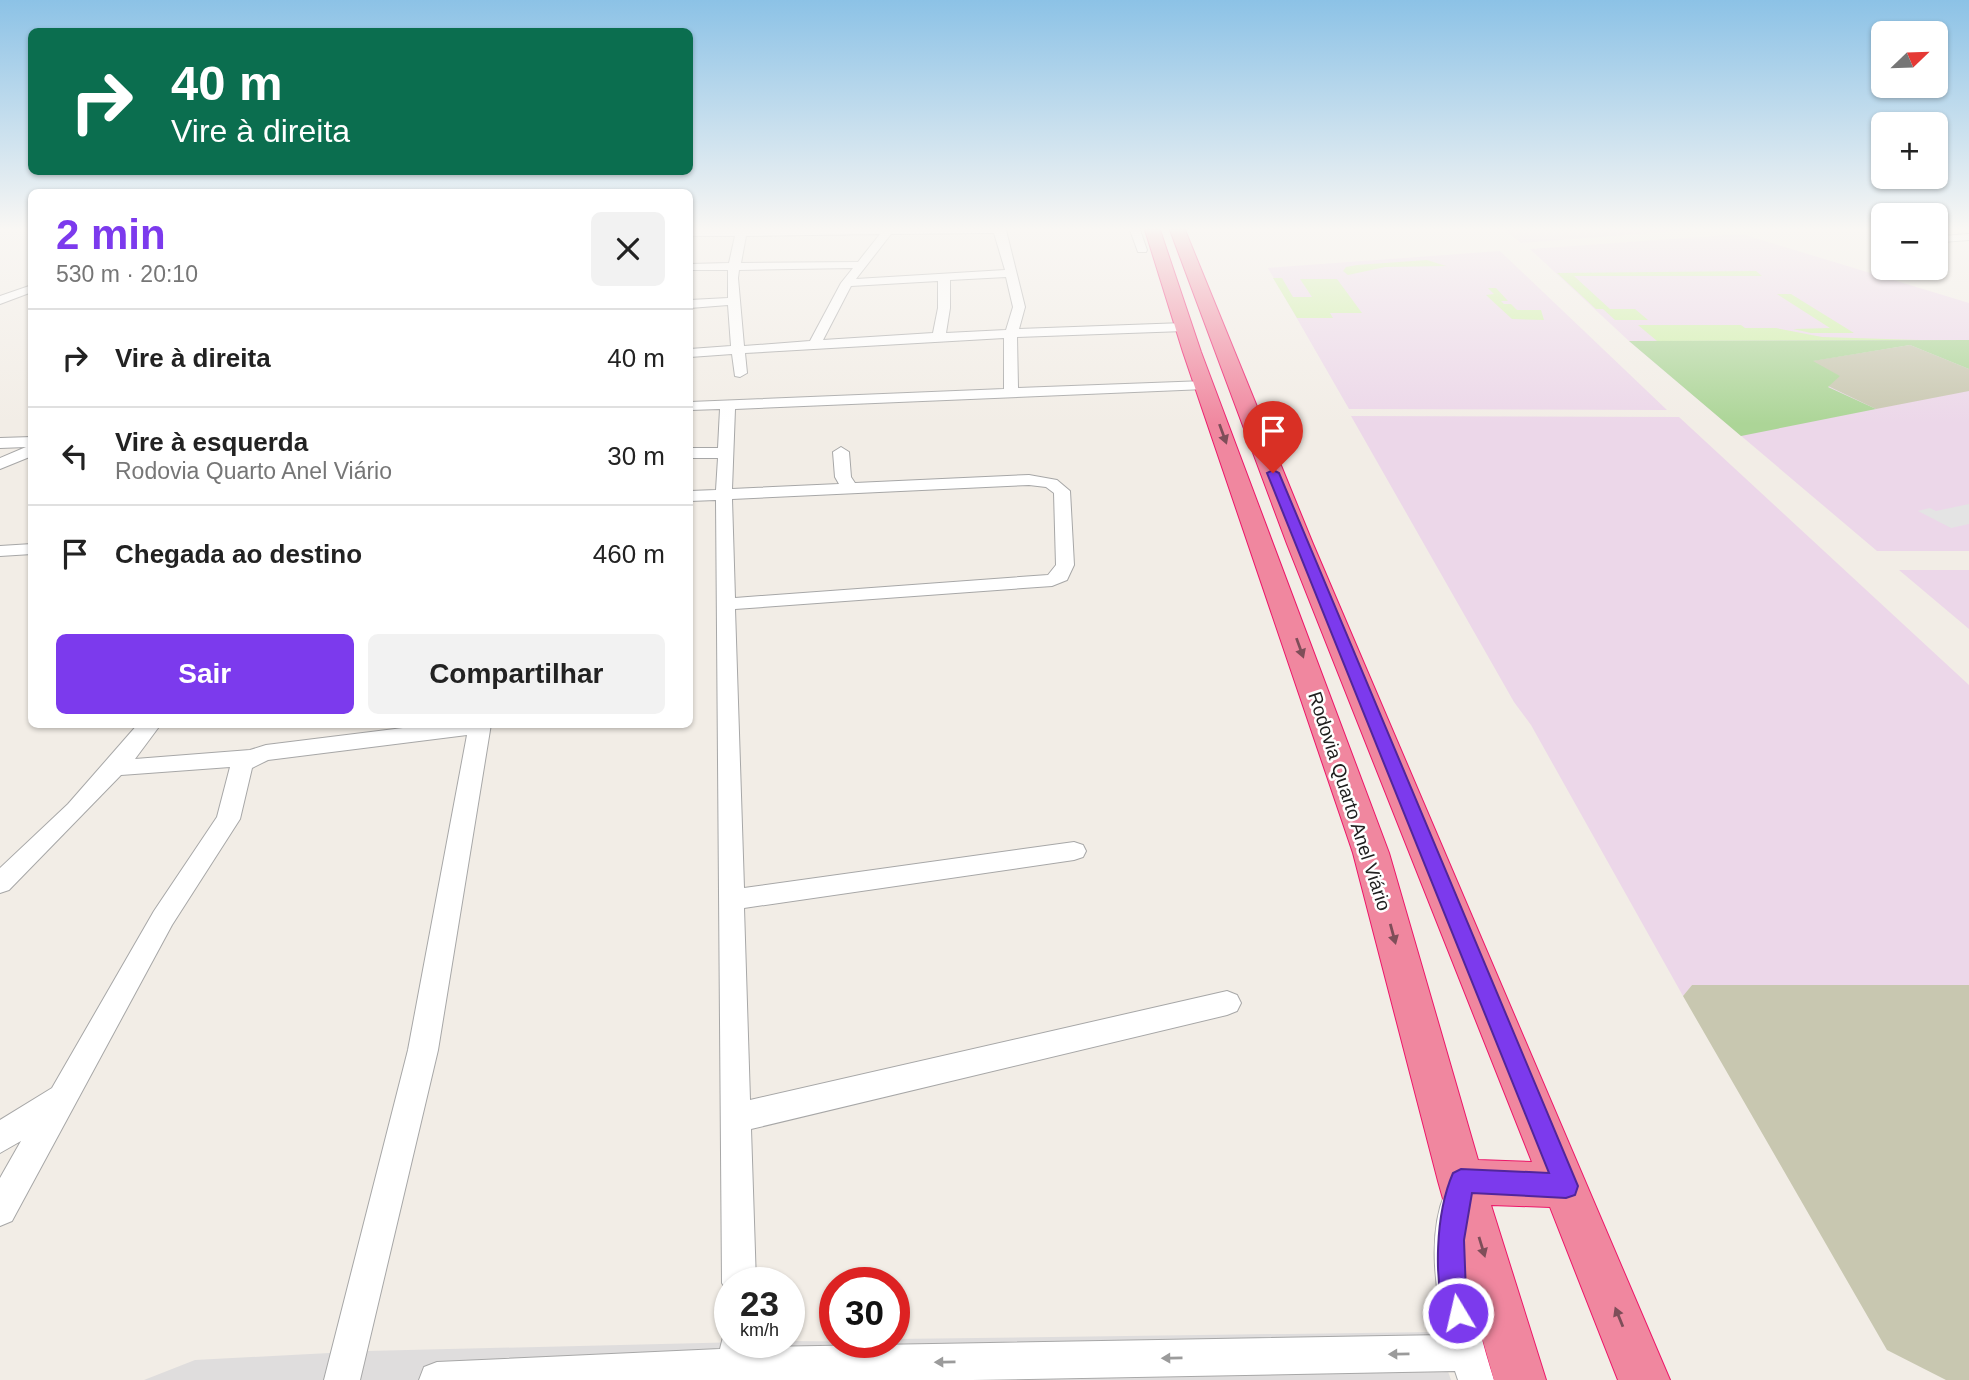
<!DOCTYPE html>
<html lang="pt">
<meta charset="utf-8">
<style>
body{margin:0;font-family:Arial,sans-serif;background:#f2f2f2;color:#222;height:100vh;display:flex;flex-direction:column;font-size:26px;white-space:nowrap}
*{box-sizing:border-box;margin:0}
p{font-size:23px;color:#767676}
.icon{flex:none;width:38px;height:38px;fill:none;stroke:currentColor;stroke-width:2;stroke-linecap:round;stroke-linejoin:round}
.map{position:relative;flex:1;overflow:hidden}
.drawer{position:absolute;left:28px;top:189px;width:665px;height:539px;display:flex;flex-direction:column;background:#fff;border-radius:10px;box-shadow:0 2px 5px #0004}
.drawer>*{flex:none}
.banner{position:absolute;left:28px;top:28px;width:665px;height:147px;border-radius:10px;box-shadow:0 2px 5px #0004;background:#0b6e4f;color:#fff;overflow:hidden}
.needle{width:46px;rotate:67deg}
.fabs{position:absolute;left:1871px;top:21px;display:grid;gap:14px}
.fabs a{display:grid;place-items:center;width:77px;height:77px;border-radius:10px;background:#fff;box-shadow:0 2px 5px #0004;font-size:35px}
.speed{position:absolute;left:714px;top:1267px;display:flex;gap:14px;font-size:35px;font-weight:700;text-align:center}
.speed>*{display:grid;place-content:center;width:91px;height:91px;border-radius:50%;background:#fff;box-shadow:0 2px 5px #0004;line-height:1}
.speed small{font-size:18px;font-weight:400}
.speed .limit{border:10px solid #d22;background:#fff;color:#111}
.pin{position:absolute;display:grid;place-items:center;width:60px;height:60px;color:#fff;margin:-72px -30px;border-radius:50% 50% 50% 0;rotate:-45deg;box-shadow:0 0 7px #0007}
.pin .icon{rotate:45deg}
.me{position:absolute;width:77px;margin:-38px;rotate:351deg;stroke-linejoin:round;filter:drop-shadow(0 0 5px #0008)}
.turn{display:flex;align-items:center;gap:24px;height:147px;padding:0 28px;font-size:32px}
.turn .icon{width:91px;height:91px;stroke-width:2.5}
.turn b{display:block;font-size:49px;line-height:60px}
.round{display:grid;place-items:center;flex:none;width:74px;height:74px;border-radius:10px;background:#f2f2f2}
.summary{display:flex;align-items:center;justify-content:space-between;height:119px;padding:0 28px}
h1{font-size:42px;font-weight:700;line-height:52px;color:#7c3aed}
.button{display:flex;gap:14px;margin-top:auto;padding:14px 28px}
.button a{flex:1;height:80px;border-radius:10px;background:#7c3aed;color:#fff;font-size:28px;font-weight:700;line-height:80px;text-align:center}
.button a+a{background:#f2f2f2;color:#222}
ul{padding:0;list-style:none}
li{display:flex;align-items:center;gap:21px;height:98px;padding:0 28px;border-top:2px solid #e0e0e0}
li div{flex:1}
li b{display:block;font-size:26px}
li em{font-style:normal}
.map>svg:first-child{display:block}
</style>
<div class="map">
<svg width="1969" height="1380" viewBox="0 0 1969 1380">
<rect width="100%" height="100%" fill="#f2ede6"/>
<path fill="#dfdddd" d="M1434 1332 1451 1380H144L195 1360 367 1351 789 1341 894 1342V1339Z"/>
<path fill="#ecd7e9" d="M1505 230H1693L1521 243Z
M1742 234 1969 303V551H1877L1629 341 1530 249Z
M1500 251 1667 410 1349 409 1268 268Z
M1351 416 1679 417 1969 685V985H1692L1683 996 1531 725 1514 702Z
M1899 570H1969V629Z"/>
<path fill="#c8c7b0" d="M1910 345 1969 369V391L1876 409 1828 386 1839 376 1811 361Z
M1692 985H1969V1380H1946L1887 1350 1683 996Z"/>
<path fill="#cff0a8" d="M1427 260 1446 266 1385 267 1348 275 1343 271 1346 267 1357 265Z
M1756 271 1762 276H1574L1610 309H1635L1648 320H1615L1603 309H1596L1557 273Z
M1273 278H1282L1293 297H1312L1300 279H1337L1362 313H1330L1333 318H1297Z
M1488 288H1496L1508 301H1501L1504 304H1511L1517 310H1541L1544 320 1512 319 1486 295 1494 294Z
M1777 294H1791L1854 333H1811L1793 329 1830 328Z
M1638 325H1741L1745 328H1776L1822 337 1919 340 1657 341Z"/>
<path fill="#acd597" d="M1969 340V369L1910 345 1813 361 1840 376 1828 387 1876 409 1741 436 1629 341Z"/>
<path fill="#e4e4e4" d="M1969 504V524L1951 528 1918 511 1930 508 1936 511Z"/>
<g fill="none" stroke-linecap="round" stroke-linejoin="round">
<g stroke="#a7a7a7" stroke-width="2">
<path id="minor" d="M690 230H1006L1025 307 1019 329 1184 323 1190 327 1184 331 1017 337 1018 388 1205 381 1212 385 1205 389 735 409 732 489 839 484 835 477 833 452 841 447 849 452 851 477 855 483 1029 475 1057 480 1070 491 1074 565 1067 580 1052 586 735 609 744 888 1074 842 1083 845 1086 851 1083 857 1074 860 744 908 750 1100 1227 991 1237 995 1241 1003 1237 1011 1227 1015 751 1129 756 1283H730V1296L722 1283 716 500 690 501V491L716 490 718 458H690V448H718L720 409 690 410V402L1004 389V338L745 353 747 373 740 377 735 376 732 354 690 357V349L731 346 728 305 690 308V300L728 298V270H690V264L729 263 735 236H690ZM994 233 1005 270 856 279 891 234ZM880 234 858 262 741 263 746 236ZM853 268 841 283 810 341 744 346 738 278 739 270ZM1006 277 1013 307 1006 330 946 333 950 308V280ZM938 281V308L933 333 823 340 851 286ZM1029 485 1046 487 1054 493 1056 565 1048 575 735 598 732 499Z
M1130 230H1140L1147 250 1146 252H1138Z
M1969 234V240L1942 242 1937 239 1942 236Z
M32 285V292L0 304V296Z
M32 437V456L0 469V458L26 447 0 448V438Z
M32 544V554L0 556V546Z
M138 724H161L135 759 250 750 266 745 435 724H491L438 1050 360 1380H324L408 1050 467 735 268 760 252 768 240 819 172 925 12 1221 0 1226V1178L21 1141 0 1153V1120L52 1088 154 911 217 817 230 767 121 775 9 890 0 893V868L68 804Z
M1457 1188 1469 1193C1478 1214 1468 1249 1470 1274 1473 1310 1483 1345 1494 1380H1458L1455 1371 972 1380H419L424 1367 437 1362 720 1349 725 1329 730 1327V1342H756V1347L1445 1335C1436 1291 1427 1236 1445 1193Z"/>
</g>
<g stroke="#ed1669" stroke-width="2">
<path id="highway" d="M1145 230H1160L1201 352 1389 853 1478 1160 1532 1162 1287 544 1170 230H1185L1313 544 1670 1380H1618L1550 1207 1491 1205 1546 1380H1494L1438 1181 1353 853 1183 352Z"/>
</g>
<use href="#minor" fill="#fff" fill-rule="evenodd"/>
<use href="#highway" fill="#f0879f" fill-rule="evenodd"/>
</g>
<defs><path id="oneway-solid" d="M-6-.8H1V-3.2L6.5 0L1 3.2V.8H-6Z" transform="scale(1.75)"/></defs>
<g fill="#7e4e59">
<use href="#oneway-solid" transform="translate(1223 434) rotate(70)"/>
<use href="#oneway-solid" transform="translate(1300 648) rotate(70)"/>
<use href="#oneway-solid" transform="translate(1393 934) rotate(75)"/>
<use href="#oneway-solid" transform="translate(1482 1247) rotate(73)"/>
<use href="#oneway-solid" transform="translate(1619 1317) rotate(-112)"/>
</g>
<g fill="#9b9b9b">
<use href="#oneway-solid" transform="translate(1399 1354) rotate(179)"/>
<use href="#oneway-solid" transform="translate(1172 1358) rotate(179)"/>
<use href="#oneway-solid" transform="translate(945 1362) rotate(179)"/>
</g>
<linearGradient id="sky" x2="0" y2="1"><stop stop-color="#8cc2e6"/><stop offset="0.54" stop-color="#f9f7f4"/><stop offset="1" stop-color="#f9f7f4" stop-opacity="0"/></linearGradient>
<rect width="1969" height="424" fill="url(#sky)"/>
<path fill="#7c3aed" stroke="#51269a" stroke-width="2" d="M1273 470 1279 473 1578 1186 1575 1195 1566 1198 1472 1193 1464 1240 1466 1293 1471 1313 1467 1322 1458 1326 1448 1322C1432 1282 1436 1212 1453 1173L1461 1169 1549 1173 1267 473Z"/>
<g text-anchor="middle" stroke-width="5" stroke-linejoin="round" paint-order="stroke">
<g font-size="19" fill="#202020" stroke="#fff">
<text transform="translate(1350 801) rotate(72)" y="7">Rodovia Quarto Anel Viário</text>
</g>
</g>
</svg>
<div class="fabs">
<a><svg class="needle" viewBox="-14 -14 28 28"><path d="M0-13l5 13h-10z" fill="#e53935"/><path d="M0 13l5-13h-10z" fill="#767676"/></svg></a>
<a>+</a>
<a>−</a>
</div>
<div class="speed"><div>23<small>km/h</small></div><div class="limit">30</div></div>
<div class="pin" style="left:1273px;top:473px;background:#d93025"><svg class="icon" aria-label="arrive" viewBox="0 0 24 24"><path d="M6 21V4h12l-3 4 3 4H6"/></svg></div>
<svg class="me" style="left:1458px;top:1313px" viewBox="-20 -20 40 40"><circle r="17" fill="#7c3aed" stroke="#fff" stroke-width="3"/><path d="M0-11L8 9 0 5-8 9z" fill="#fff"/></svg>
<div class="banner">
<div class="turn"><svg class="icon" aria-label="right" viewBox="0 0 24 24"><path d="M7 20v-9h11M14 6l5 5-5 5"/></svg><div><b>40 m</b>Vire à direita</div></div>
</div>
<section class="drawer">
<div class="summary"><div><h1>2 min</h1><p>530 m · 20:10</p></div><a class="round"><svg class="icon" aria-label="close" viewBox="0 0 24 24"><path d="M6 6l12 12M18 6L6 18"/></svg></a></div>
<ul>
<li><svg class="icon" aria-label="right" viewBox="0 0 24 24"><path d="M7 20v-9h11M14 6l5 5-5 5"/></svg><div><b>Vire à direita</b></div><em>40 m</em></li>
<li><svg class="icon" aria-label="left" viewBox="0 0 24 24"><path d="M17 20v-9H6M10 6l-5 5 5 5"/></svg><div><b>Vire à esquerda</b><p>Rodovia Quarto Anel Viário</p></div><em>30 m</em></li>
<li><svg class="icon" aria-label="arrive" viewBox="0 0 24 24"><path d="M6 21V4h12l-3 4 3 4H6"/></svg><div><b>Chegada ao destino</b></div><em>460 m</em></li>
</ul>
<div class="button"><a>Sair</a><a>Compartilhar</a></div>
</section>
</div>
